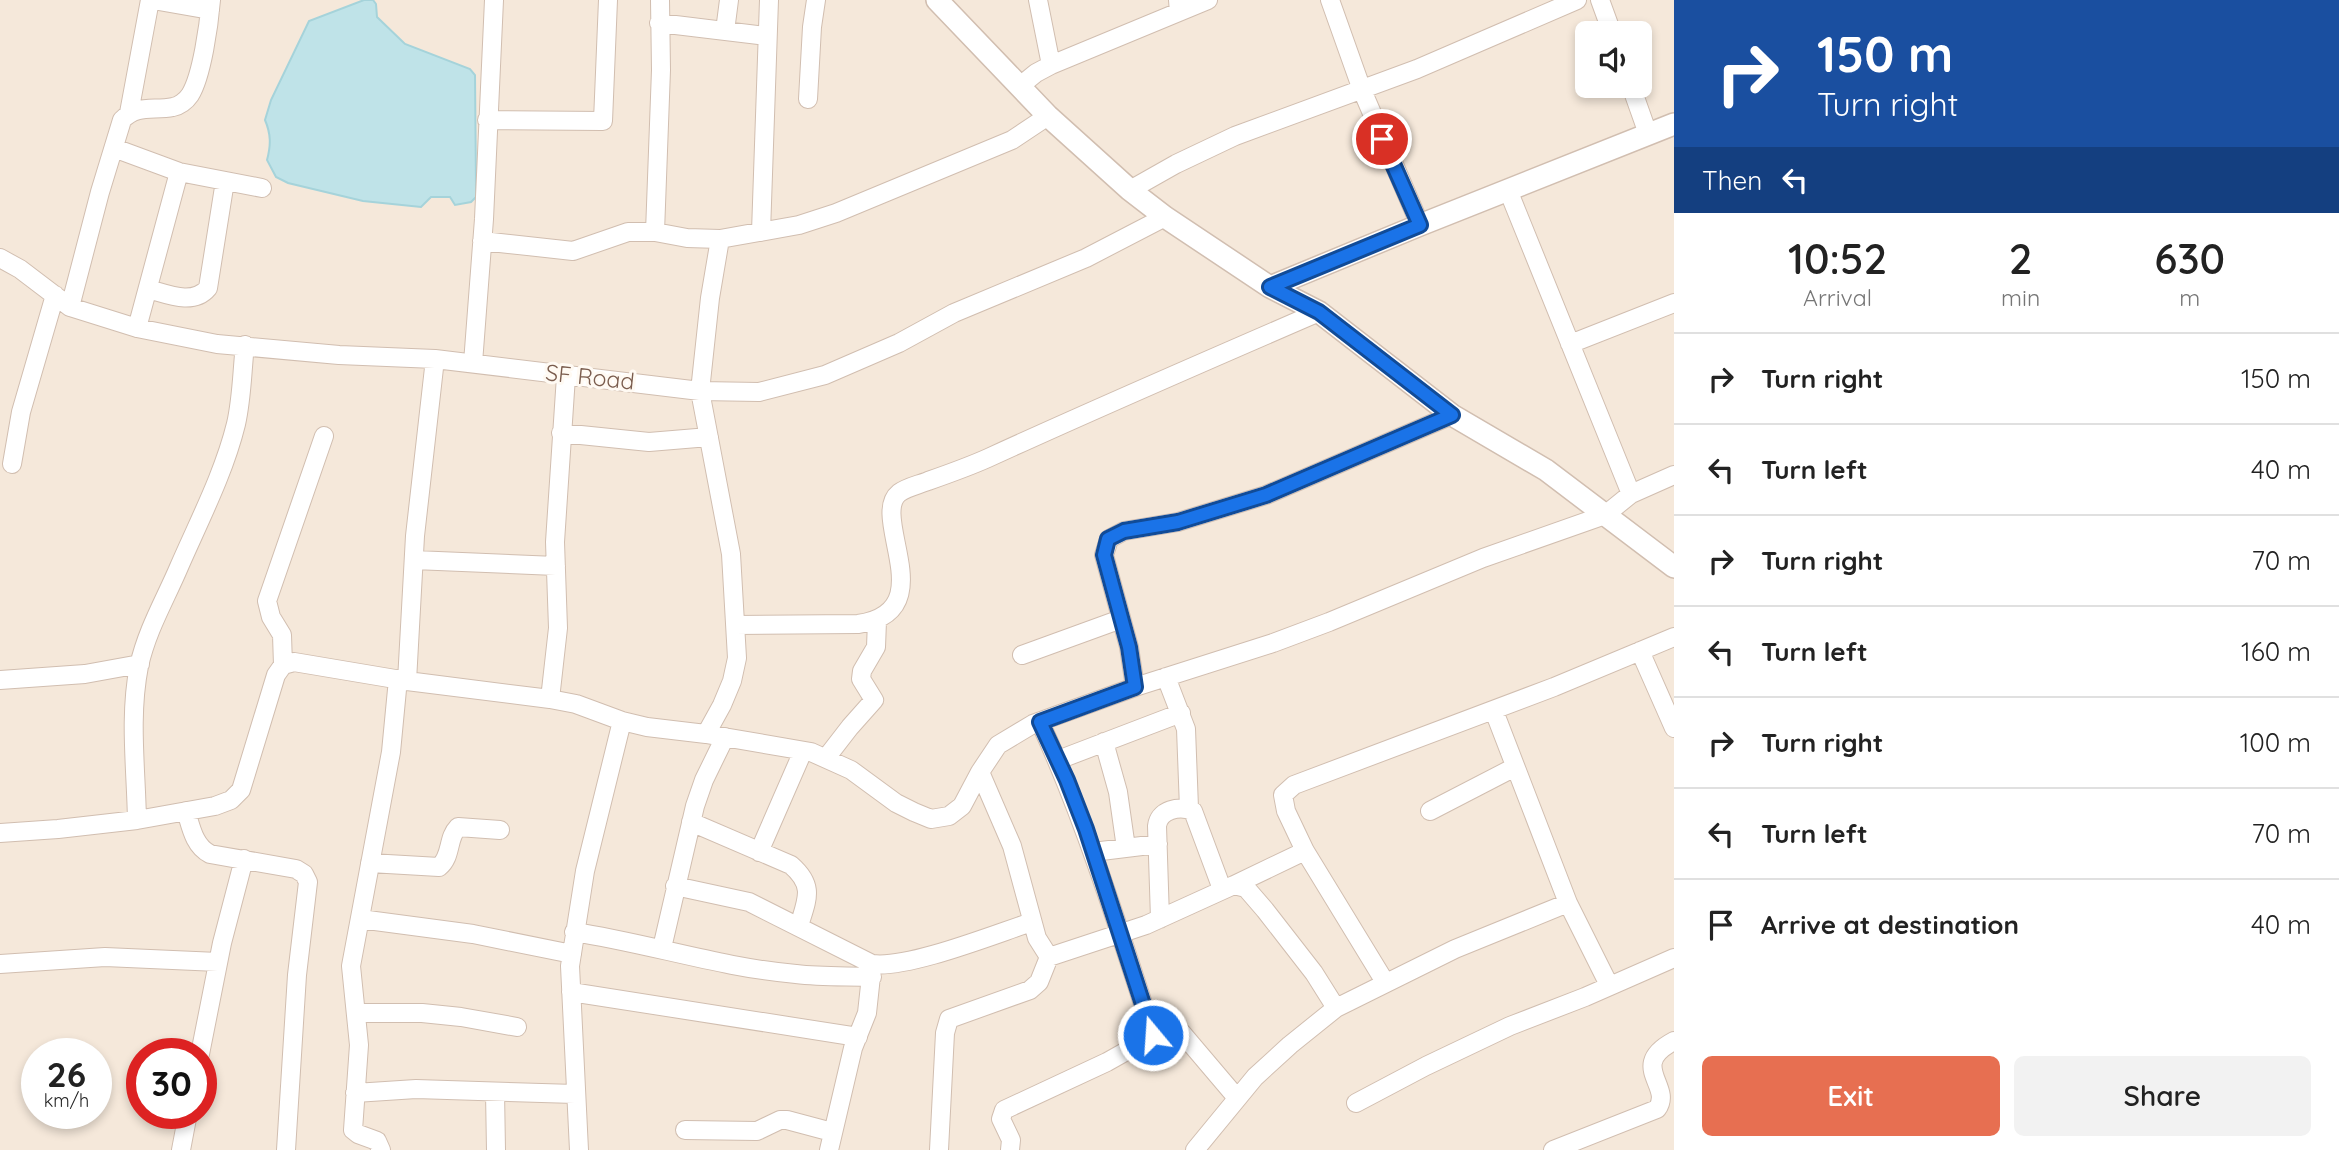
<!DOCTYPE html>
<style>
body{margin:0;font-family:Quicksand,sans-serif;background:#f2f2f2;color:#222;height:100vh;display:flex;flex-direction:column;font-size:26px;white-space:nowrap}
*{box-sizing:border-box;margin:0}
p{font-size:23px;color:#767676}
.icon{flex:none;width:38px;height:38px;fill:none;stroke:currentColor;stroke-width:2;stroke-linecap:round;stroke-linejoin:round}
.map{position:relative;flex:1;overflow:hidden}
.side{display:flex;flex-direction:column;background:#fff;width:665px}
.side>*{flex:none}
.top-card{background:#1a4fa0;color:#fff;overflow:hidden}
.tools{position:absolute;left:1575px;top:21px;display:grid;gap:14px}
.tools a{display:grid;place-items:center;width:77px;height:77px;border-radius:10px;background:#fff;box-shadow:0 4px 10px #0003;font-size:35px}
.speed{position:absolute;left:21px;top:1038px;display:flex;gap:14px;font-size:35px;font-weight:700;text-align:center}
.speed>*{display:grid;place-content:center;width:91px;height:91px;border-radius:50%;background:#fff;box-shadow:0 4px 10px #0003;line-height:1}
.speed small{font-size:18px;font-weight:400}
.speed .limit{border:10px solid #d22;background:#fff;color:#111}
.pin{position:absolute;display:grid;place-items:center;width:60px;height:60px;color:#fff;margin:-30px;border:4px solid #fff;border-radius:50%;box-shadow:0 2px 7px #0007}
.me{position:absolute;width:77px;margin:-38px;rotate:342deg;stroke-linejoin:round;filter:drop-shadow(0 0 5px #0008)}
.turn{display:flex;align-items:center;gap:24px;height:147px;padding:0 28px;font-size:32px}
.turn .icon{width:91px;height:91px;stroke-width:2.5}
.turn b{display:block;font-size:49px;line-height:60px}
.then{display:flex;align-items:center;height:66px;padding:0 28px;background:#0003;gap:14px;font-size:26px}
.eta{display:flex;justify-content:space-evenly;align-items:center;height:119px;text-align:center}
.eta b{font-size:42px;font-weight:600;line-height:49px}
.button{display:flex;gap:14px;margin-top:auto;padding:14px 28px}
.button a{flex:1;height:80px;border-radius:10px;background:#e76f51;color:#fff;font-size:28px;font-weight:600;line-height:80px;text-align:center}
.button a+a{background:#f2f2f2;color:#222}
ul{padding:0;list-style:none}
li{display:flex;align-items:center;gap:21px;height:91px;padding:0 28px;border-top:2px solid #e0e0e0}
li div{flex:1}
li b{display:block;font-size:26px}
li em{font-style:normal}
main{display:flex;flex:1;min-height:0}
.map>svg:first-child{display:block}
</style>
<main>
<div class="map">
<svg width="1674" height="1150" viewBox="0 0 1674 1150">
<rect width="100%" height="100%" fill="#fdf6ec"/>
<path fill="#f5e8da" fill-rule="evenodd" d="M0 0H1674V1150H0ZM1587 33H1640V86H1587ZM37 1054H96V1113H37ZM142 1054H201V1113H142Z"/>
<path fill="#bfe3e8" stroke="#a5d3da" stroke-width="2" d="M364 0H373L376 4 377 17 405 44 470 69 475 75 476 188V197L471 202 455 205 450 197H431L421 207 363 201 288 183 276 177 267 160C271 145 271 134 265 120L271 100 309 21Z"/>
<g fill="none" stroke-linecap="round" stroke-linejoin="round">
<g stroke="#d1beb0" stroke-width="20">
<path id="minor" d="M153 0 210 10
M660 0 661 70 655 232 687 238 720 239 799 225 836 213 1012 140 1048 116
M1038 0 1051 65
M1330 0 1362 90 1420 225
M1600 0 1612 33
M1179 12 1208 0
M659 23 766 36
M725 31 729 0
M1020 86 1036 73 1051 65 1179 12 1178 0
M1631 86 1648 134
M808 99 812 27 816 0
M129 113 150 0
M487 120 603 121 608 0
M114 148 179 172 262 188
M1130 190 1176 164 1235 136 1417 69 1577 0
M1508 190 1631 494
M761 232 769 0
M482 241 573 251 628 232H655
M0 258 20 269 70 307 137 328 217 344 339 355 435 359 700 391 759 392 825 375 899 343 954 313 1086 258 1165 217
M148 289C167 294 193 306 208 288L225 181
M70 307 100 192 122 120C137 104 153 111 173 107 179 106 186 101 190 95 202 76 209 24 211 0
M137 328 179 172
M1570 344 1674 303
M473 363 484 219 494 0
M561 433 649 442 709 437
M12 464 21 412 55 295
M414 560 556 566
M735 625 858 624C944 612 869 517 899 493 907 487 918 485 928 481 948 474 968 467 988 458 1097 408 1208 360 1319 312
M1640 651 1674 728
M1022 655 1121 619
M283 665 282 635 271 617 267 601 324 436
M1166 677 1186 729 1189 808
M0 680 85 674 140 664
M407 681 415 536 435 359
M1135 687 1129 647 1104 555 1109 539 1124 531 1178 522 1266 495 1452 415
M550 699 558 628 555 542 566 376
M1040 722C1086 823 1119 929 1153 1035
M706 734 722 705 732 681 737 658 731 554 700 391 710 298 720 239
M1104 742 1118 792 1126 848
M826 758 850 727 874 700 861 679 862 671 876 647 877 621
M1058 760 1181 713
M980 772 1012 846 1037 938 1049 957 1146 925 1234 885 1246 888 1265 910 1314 973 1336 1008 1290 1045 1255 1077 1195 1150
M186 811C191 827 194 846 210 854L296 869 304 874 308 882 297 975 286 1150
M1430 811 1515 767
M137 820C136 768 129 717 139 666 147 630 165 600 179 567 199 521 224 473 236 424 242 398 242 371 245 345
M691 822 791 865C815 886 807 899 799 926
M0 833 58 829 137 820 215 806 231 800 241 790 276 675 283 665 294 662 407 681 550 699 576 704 622 721 647 727 706 734 811 752 851 770 896 803 914 812 931 819 949 816 962 806 980 772 998 745 1033 724 1135 687 1273 643 1329 622 1483 558 1605 515 1631 494 1674 475
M759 852 803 751
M1093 852 1158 844
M370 863 439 867C452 857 447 838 458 827L500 830
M1234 885 1305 851
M675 886 749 902 872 964C908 969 995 934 1032 922
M1568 903 1609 985
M360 919 473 934 572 954
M1160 919 1157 826C1159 810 1179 805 1193 811L1222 889
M574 932C647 943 723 968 796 974 821 977 846 976 872 977
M662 948 695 806 704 780 725 737
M0 964 105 957 218 962
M1385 982 1305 851 1286 811 1283 795 1294 785 1554 687 1674 637
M571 992 858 1037
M1336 1008 1455 949 1568 903 1494 711
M356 1013H422L461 1017 517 1027
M200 1054 222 943 244 859
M495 1092 496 1150
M355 1093 416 1089 575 1094
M1356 1103 1426 1066 1510 1026 1585 997 1674 958
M685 1130 757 1131 780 1120H787L832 1132
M181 1150 188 1113
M381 1150 377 1141 358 1134 353 1130 359 1045 351 966 391 752 398 679
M579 1150 570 966 585 871 622 721
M829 1150 853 1048 867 1013 872 967
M939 1150 945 1033 949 1019 1030 990 1039 982 1049 957
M1010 1150 1011 1140 1001 1119 1004 1110 1107 1062 1162 1031 1172 1029 1181 1032 1237 1098
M1553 1150 1657 1109C1674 1086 1627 1066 1674 1041"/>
</g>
<g stroke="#d1beb0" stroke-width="24">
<path id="tertiary" d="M937 0 1048 116 1130 190 1165 217 1270 287 1319 312 1452 415 1546 470 1674 567
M1270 287 1420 225 1674 124"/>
</g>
<use href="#minor" stroke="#fff" stroke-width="18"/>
<use href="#tertiary" stroke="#fff" stroke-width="21"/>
</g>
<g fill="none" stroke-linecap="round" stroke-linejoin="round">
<g stroke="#114b97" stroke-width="18">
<path id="route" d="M1153 1035 1086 829 1067 780 1040 722 1135 687 1129 647 1104 555 1108 539 1124 531 1178 522 1266 495 1452 415 1319 312 1270 287 1420 225 1382 139"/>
</g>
<use href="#route" stroke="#1a73e8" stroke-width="12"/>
</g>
<g text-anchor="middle" stroke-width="6" stroke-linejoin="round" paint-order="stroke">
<g font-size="23" fill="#7a5c4d" stroke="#fffaf3">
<text transform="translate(590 377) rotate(6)" y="8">SF Road</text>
</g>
</g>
</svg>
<div class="tools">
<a><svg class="icon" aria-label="sound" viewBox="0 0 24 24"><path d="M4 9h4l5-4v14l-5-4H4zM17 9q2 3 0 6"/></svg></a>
</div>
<div class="speed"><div>26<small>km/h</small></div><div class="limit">30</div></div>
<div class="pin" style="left:1382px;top:139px;background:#d93025"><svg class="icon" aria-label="arrive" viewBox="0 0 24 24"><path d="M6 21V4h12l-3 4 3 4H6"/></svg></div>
<svg class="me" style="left:1153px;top:1035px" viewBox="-20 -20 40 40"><circle r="17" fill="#1a73e8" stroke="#fff" stroke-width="3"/><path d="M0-11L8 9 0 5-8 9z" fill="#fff"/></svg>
</div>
<section class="side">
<div class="top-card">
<div class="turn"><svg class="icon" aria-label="right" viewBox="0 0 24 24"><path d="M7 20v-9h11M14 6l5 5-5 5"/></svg><div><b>150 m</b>Turn right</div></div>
<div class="then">Then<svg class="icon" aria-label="left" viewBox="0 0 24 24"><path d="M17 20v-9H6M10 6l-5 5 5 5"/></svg></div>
</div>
<div class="eta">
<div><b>10:52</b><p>Arrival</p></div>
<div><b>2</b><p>min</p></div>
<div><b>630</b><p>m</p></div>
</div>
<ul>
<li><svg class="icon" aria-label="right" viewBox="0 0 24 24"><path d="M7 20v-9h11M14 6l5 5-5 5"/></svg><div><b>Turn right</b></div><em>150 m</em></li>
<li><svg class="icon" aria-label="left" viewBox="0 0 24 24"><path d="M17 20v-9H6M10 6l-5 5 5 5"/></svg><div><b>Turn left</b></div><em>40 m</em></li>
<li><svg class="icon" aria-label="right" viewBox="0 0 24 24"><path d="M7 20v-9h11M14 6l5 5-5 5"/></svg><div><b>Turn right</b></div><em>70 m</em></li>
<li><svg class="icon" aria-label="left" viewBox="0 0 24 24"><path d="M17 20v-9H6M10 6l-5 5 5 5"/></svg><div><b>Turn left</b></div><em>160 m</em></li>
<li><svg class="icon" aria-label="right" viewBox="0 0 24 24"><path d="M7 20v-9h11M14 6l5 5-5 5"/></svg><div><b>Turn right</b></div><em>100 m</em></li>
<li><svg class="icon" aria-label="left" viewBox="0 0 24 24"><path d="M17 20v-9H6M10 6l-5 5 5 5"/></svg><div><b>Turn left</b></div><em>70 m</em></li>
<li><svg class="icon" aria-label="arrive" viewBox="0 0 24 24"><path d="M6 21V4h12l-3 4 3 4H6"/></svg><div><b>Arrive at destination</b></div><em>40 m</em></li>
</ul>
<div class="button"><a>Exit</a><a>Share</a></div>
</section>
</main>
